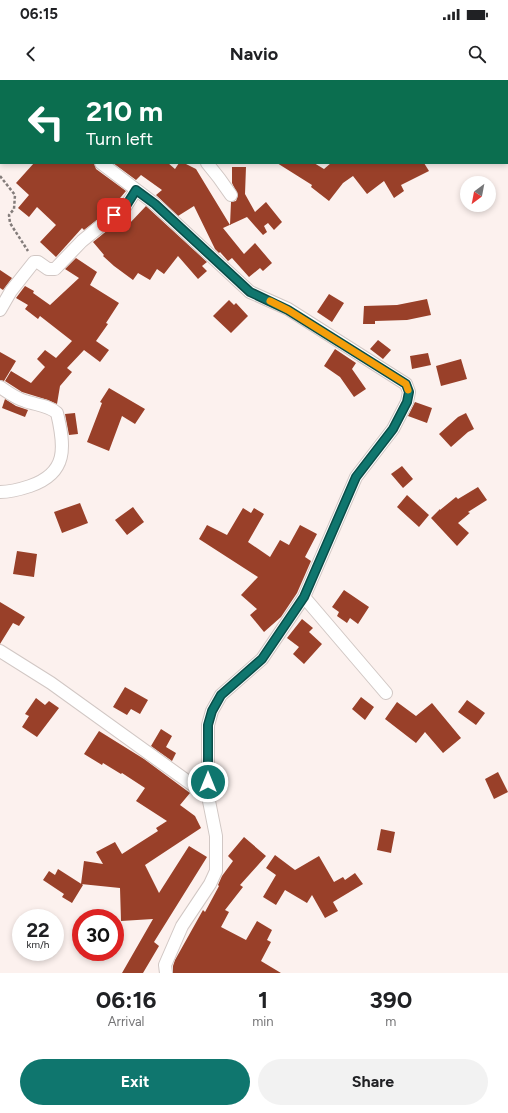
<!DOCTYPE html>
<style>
body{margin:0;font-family:Figtree,sans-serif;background:#f2f2f2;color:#202124;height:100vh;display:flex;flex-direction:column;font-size:15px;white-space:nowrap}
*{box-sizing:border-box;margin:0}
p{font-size:13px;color:#757577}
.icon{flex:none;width:22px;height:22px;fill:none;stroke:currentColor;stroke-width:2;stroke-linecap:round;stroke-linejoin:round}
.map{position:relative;height:893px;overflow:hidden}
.drawer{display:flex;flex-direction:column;background:#fff;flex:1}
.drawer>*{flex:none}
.hud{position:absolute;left:0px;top:0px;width:508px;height:84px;box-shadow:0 2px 6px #0003;background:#0b6e4f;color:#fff;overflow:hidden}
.needle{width:26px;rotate:212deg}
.tools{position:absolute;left:460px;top:96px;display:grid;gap:8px}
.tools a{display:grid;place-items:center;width:36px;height:36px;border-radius:50%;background:#fff;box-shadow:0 2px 6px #0003;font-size:20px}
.speed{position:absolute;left:12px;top:829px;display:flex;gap:8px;font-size:20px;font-weight:700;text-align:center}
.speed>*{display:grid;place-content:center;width:52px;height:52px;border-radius:50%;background:#fff;box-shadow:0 2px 6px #0003;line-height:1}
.speed small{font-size:10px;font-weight:400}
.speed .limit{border:6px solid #d22;background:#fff;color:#111}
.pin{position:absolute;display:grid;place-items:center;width:34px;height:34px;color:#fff;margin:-17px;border-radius:8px;box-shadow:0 2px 6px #0006}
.me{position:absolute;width:44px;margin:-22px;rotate:0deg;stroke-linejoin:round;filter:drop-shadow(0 0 3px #0008)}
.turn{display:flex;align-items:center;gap:14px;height:84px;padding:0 20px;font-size:18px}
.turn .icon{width:52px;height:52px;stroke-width:2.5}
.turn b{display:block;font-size:28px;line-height:34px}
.eta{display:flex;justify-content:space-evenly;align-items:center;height:68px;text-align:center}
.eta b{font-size:24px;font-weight:700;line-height:28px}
.cta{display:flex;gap:8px;margin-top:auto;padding:8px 20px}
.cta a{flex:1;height:46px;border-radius:24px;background:#0f766e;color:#fff;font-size:16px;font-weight:700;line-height:46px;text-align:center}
.cta a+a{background:#f2f2f2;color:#202124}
.status{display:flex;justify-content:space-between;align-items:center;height:28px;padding:0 20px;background:#fff;direction:ltr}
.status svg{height:11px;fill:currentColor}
header{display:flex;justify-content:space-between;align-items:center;height:52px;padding:0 20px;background:#fff;font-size:18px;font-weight:700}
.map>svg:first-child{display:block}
</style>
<div class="status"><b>06:15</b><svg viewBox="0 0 49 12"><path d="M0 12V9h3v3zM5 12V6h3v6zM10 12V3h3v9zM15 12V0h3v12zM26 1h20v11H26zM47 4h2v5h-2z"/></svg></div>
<header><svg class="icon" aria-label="back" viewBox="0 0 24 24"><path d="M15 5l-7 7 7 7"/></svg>Navio<svg class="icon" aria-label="search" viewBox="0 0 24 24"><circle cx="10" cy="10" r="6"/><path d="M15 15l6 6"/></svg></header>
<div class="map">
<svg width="508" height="893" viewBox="0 0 508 893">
<rect width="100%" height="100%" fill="#fcf1ee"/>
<path fill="#994029" d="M34 83H94L96 89 126 111 115 124 116 125 84 150 82 148 56 177 40 162 56 145 37 127 29 137 18 128 29 115 16 103Z
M113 83H168L175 89 179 83H184L196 89 230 145 231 122 236 121 238 115 232 103V87H246L245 114 255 132 266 122 282 142 274 150 268 143 264 146 267 152 263 155 247 137 223 148 244 174 255 163 272 183 263 191 260 188 249 197 232 178 228 181 220 172 219 173 215 169 194 126 178 136 156 115 162 110 141 95 136 100Z
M277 83H314L324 89 331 83H424L429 91 401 105 404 111 394 118 384 101 367 114 353 96 343 103 329 121 311 107 312 105Z
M146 126 207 182 202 186 207 191 198 199 178 176 164 194 157 189 150 200 138 193 133 200 114 186 103 176 104 175 93 162 124 137 129 144Z
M76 178 97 192 90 205 119 223 106 243 108 244 96 261 109 270 100 282 84 270 67 288 72 292 60 306 57 324 48 320 22 312 5 301 11 291 31 303 45 287 37 279 45 270 56 278 72 261 40 236 38 239 25 229 28 225 16 218 25 206 34 211 33 213 50 225 79 198 65 189Z
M0 190 12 198 3 210 0 208Z
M329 214 344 223 332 242 317 232Z
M427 219 431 235 407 240 375 241V244H363L364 226 397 225Z
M229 220 234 225 236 223 248 236 231 253 213 236Z
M378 260 391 270 383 279 370 269Z
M335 269 356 283 352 289 366 309 354 317 340 297 324 286Z
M0 272 16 281 4 301 0 300Z
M428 273 431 285 412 289 410 276Z
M461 279 467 299 441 306 436 286Z
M109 308 145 329 135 344 122 336 109 371 87 362 102 323 100 322Z
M5 319 16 326 28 330 25 337 2 328Z
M415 322 432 328 427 343 408 336Z
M75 333 78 354 69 355 65 334Z
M466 333 474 349 468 352 451 367 439 354 458 337Z
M402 386 413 399 403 408 391 394Z
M478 407 487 420 468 432 470 433 458 443 469 453 457 466 431 438 440 429V430L456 417 458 419Z
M407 415 429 435 419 447 397 427Z
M80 423 88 443 62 453 54 432Z
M133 427 144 442 127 455 115 440Z
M243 428 251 433 254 428 264 434 248 462 270 477 280 460 289 465 300 445 317 454 305 477 311 481 297 513 281 537 264 552 250 535 257 529 241 515 258 497 199 459 207 445 227 455Z
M17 471 37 474 34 497 13 494Z
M344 510 369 527 358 544 350 538 347 543 337 536 339 532 332 527Z
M0 522 25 537 19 546 13 543 0 564Z
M302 539 313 548 309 552 322 564 304 584 293 574 299 567 287 558Z
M125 607 148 620 140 634 131 629 127 635 113 627Z
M361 617 374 627 365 640 352 629Z
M36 618 45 625 49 621 59 628 37 657 22 647 29 636 25 634Z
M467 620 485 633 476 645 458 632Z
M397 622 416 636 432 623 461 658 443 673 425 652 416 663 385 639Z
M161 649 172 656 166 667 176 673 172 681 151 666Z
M99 651 144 679 190 713 180 725 195 736 201 748 145 785 159 813 189 766 207 777 154 862 159 866 143 893H122L153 839 121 841 120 808 81 804 84 781 103 784 96 772 115 762 122 774 158 751 156 748 167 741 136 721 145 708 122 693 121 694 103 683 102 685 84 674Z
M498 692 508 712 494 719 485 699Z
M381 749 395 752 391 773 377 770Z
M244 757 266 776 240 805 243 807 225 830 229 832 221 847 246 860 257 841 272 850 267 860 271 862 261 881 281 893H173V886L175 880 203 830 205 832 219 806 218 805 222 796 233 781 228 776Z
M275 775 295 790 319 776 334 802 343 797 345 800 355 793 363 804 333 822 338 831 325 838 312 815 307 823 285 810 276 825 263 817 276 795 266 788Z
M58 789 83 805 72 823 62 817 64 814 43 800 49 791 55 795Z"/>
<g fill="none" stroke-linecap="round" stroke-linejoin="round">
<g stroke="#d1c7c4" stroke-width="14">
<path id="minor" d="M22 0 23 1
M123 1V0
M101 83 155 124 250 212 288 229 406 304 409 312 407 322 393 349 356 397 304 517 262 579 221 615 212 631 208 645V716
M207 83 219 98 231 115
M0 230 11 211 34 182H38L48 189H55L82 161 114 135 124 129 136 110
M0 307C7 312 17 319 25 321 36 325 48 325 57 333 65 367 68 393 30 406 21 409 10 412 0 412
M304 517 386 613
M0 571 51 603 208 716 216 756V791L210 804 182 846 165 885 166 893"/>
</g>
<path stroke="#837c7a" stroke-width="2.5" stroke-dasharray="3 2" stroke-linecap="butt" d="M0 44 1 45
M0 77 1 76
M0 96 15 115 14 129 9 135 10 143 28 171"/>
<use href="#minor" stroke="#fff" stroke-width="12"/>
</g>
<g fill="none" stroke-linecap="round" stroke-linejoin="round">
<g stroke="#0a4d48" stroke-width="10">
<path id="route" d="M114 135 124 129 136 110 155 124 250 212 288 230 406 304 409 312 407 322 393 349 356 397 304 517 262 579 221 615 212 631 208 645V702"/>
</g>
<use href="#route" stroke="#0f766e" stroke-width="7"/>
<path stroke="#f59e0b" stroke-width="7" d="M270 221 288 230 406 304 408 310"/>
</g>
</svg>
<div class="tools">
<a><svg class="needle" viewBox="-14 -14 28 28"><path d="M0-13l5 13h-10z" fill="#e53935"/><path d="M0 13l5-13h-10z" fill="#757577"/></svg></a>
</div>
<div class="speed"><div>22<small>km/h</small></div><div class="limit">30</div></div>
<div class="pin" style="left:114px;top:135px;background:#d93025"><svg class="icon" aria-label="arrive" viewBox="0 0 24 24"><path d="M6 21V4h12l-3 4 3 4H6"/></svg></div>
<svg class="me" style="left:208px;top:702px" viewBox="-20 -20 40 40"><circle r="17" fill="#0f766e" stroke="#fff" stroke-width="3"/><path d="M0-11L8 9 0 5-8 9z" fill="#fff"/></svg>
<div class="hud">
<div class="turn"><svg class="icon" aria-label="left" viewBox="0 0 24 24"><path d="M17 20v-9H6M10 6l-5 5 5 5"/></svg><div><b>210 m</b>Turn left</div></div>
</div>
</div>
<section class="drawer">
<div class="eta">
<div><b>06:16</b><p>Arrival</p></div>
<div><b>1</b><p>min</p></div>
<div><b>390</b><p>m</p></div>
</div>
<div class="cta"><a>Exit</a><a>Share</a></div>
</section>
